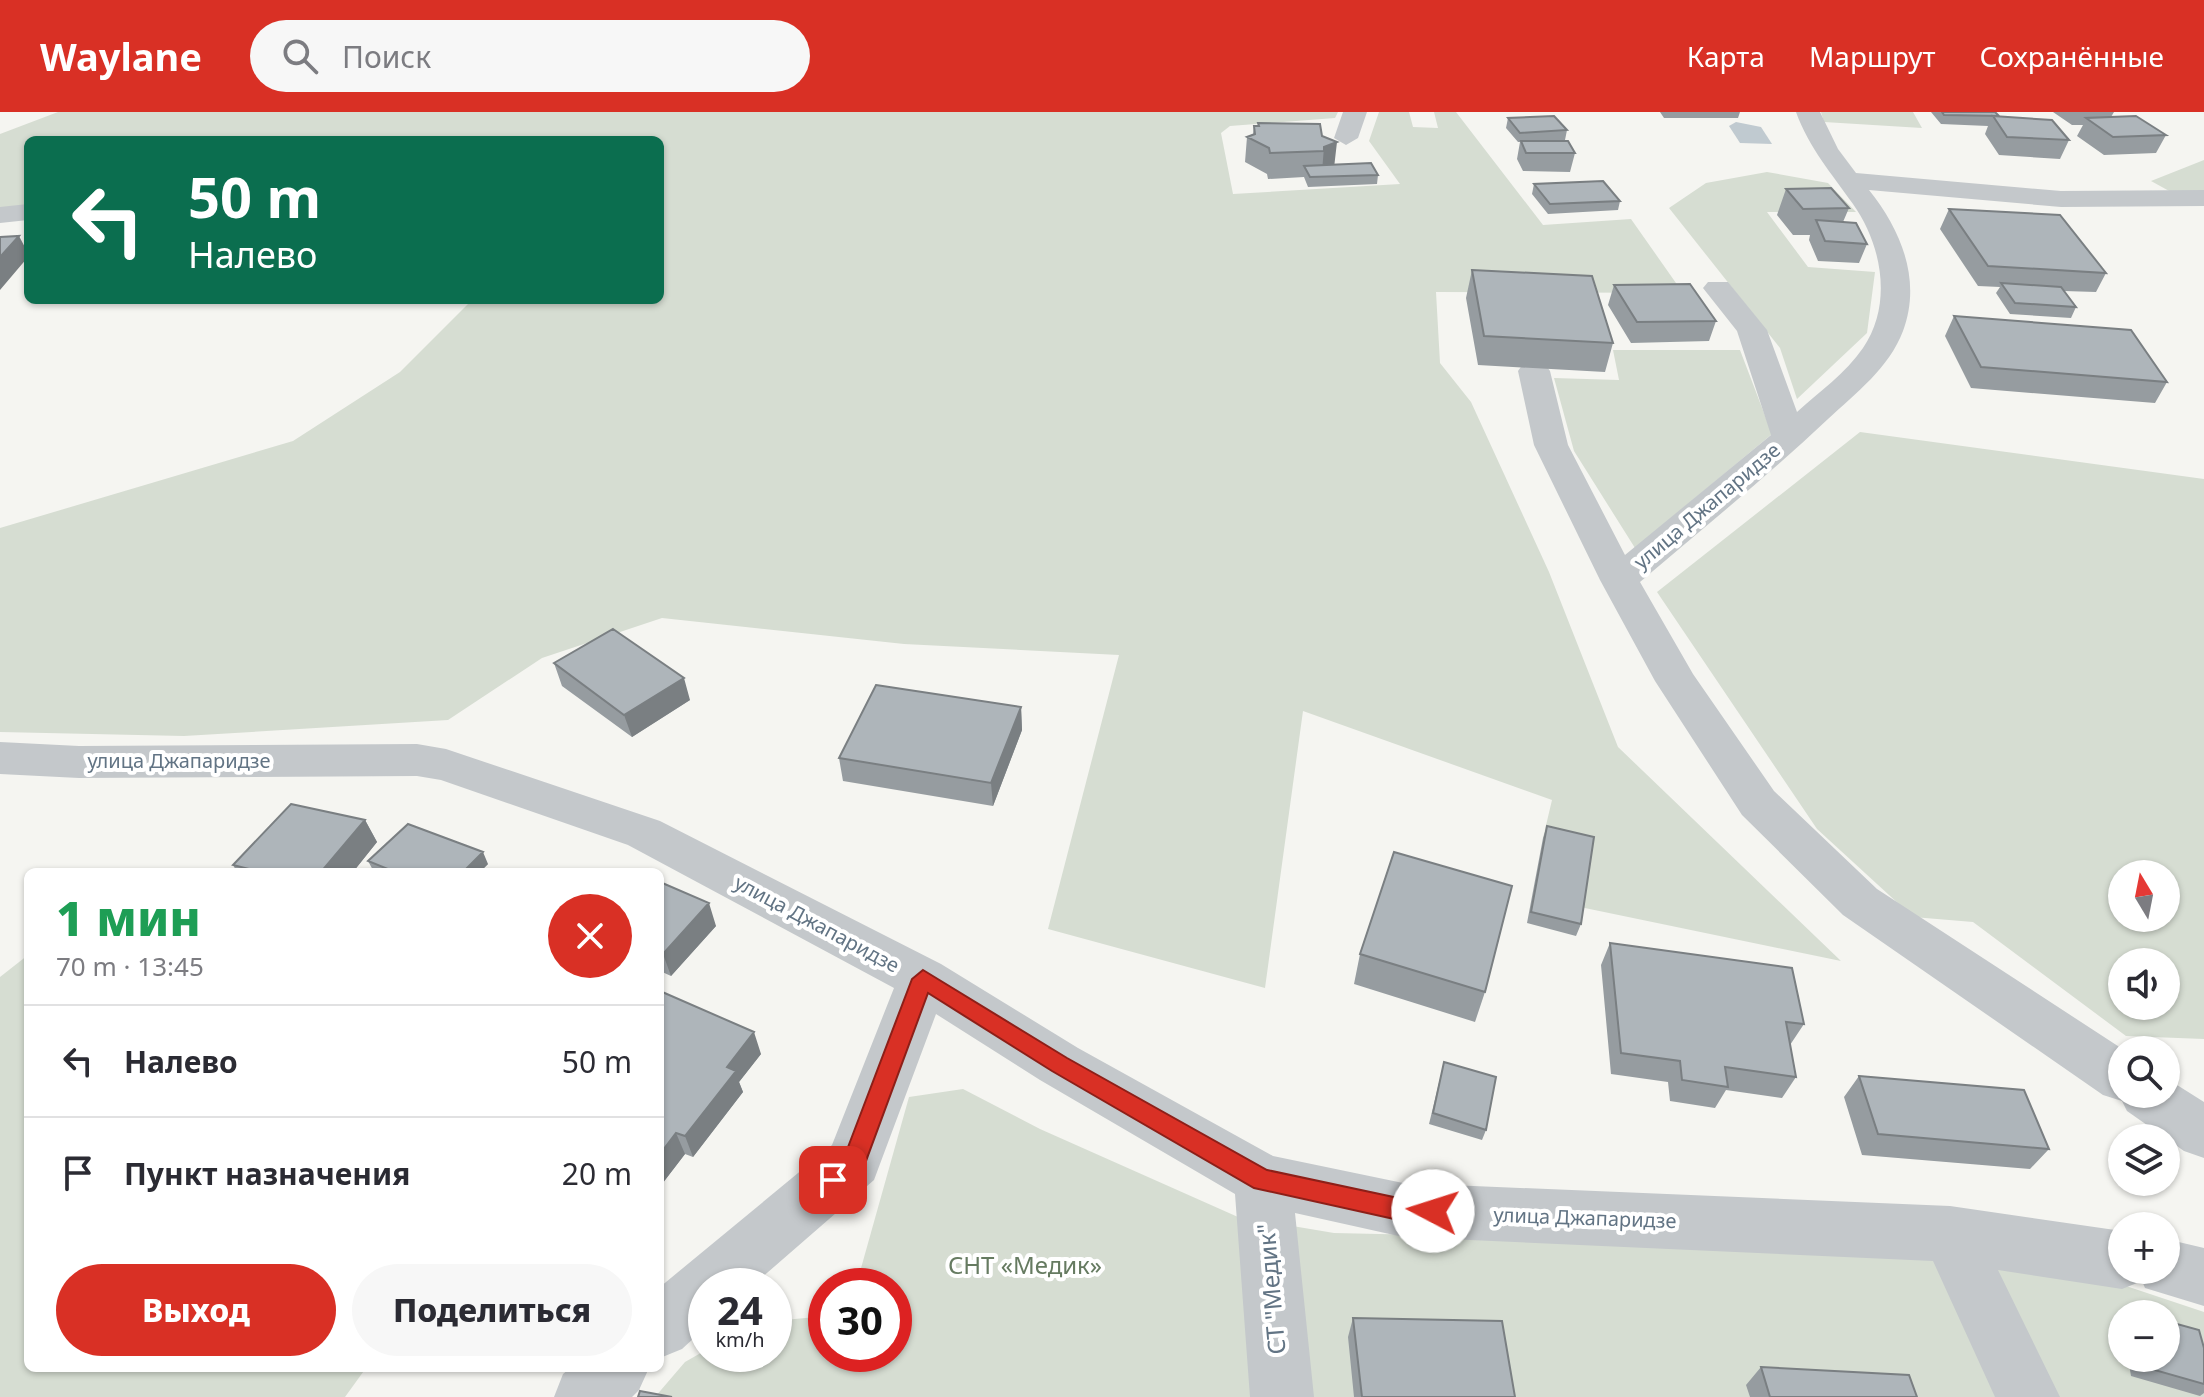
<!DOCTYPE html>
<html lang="ru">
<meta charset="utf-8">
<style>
body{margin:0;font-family:"Noto Sans",sans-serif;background:#f7f7f7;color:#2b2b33;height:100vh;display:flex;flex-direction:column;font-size:30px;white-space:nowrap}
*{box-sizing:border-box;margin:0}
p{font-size:26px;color:#7c7c81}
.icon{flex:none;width:44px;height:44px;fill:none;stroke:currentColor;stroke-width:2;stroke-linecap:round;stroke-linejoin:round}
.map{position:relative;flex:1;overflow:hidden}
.details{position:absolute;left:24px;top:756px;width:640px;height:504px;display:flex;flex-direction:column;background:#fff;border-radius:12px;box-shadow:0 2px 6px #0004}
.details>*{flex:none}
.hud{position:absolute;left:24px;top:24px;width:640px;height:168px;border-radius:12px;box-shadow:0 2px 6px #0004;background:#0b6e4f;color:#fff;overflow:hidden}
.needle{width:52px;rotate:350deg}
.fabs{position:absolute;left:2108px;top:748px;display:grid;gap:16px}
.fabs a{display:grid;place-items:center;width:72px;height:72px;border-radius:50%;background:#fff;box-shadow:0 2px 6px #0004;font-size:40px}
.speed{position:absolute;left:688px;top:1156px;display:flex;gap:16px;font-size:40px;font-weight:700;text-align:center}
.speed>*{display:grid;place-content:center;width:104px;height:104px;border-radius:50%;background:#fff;box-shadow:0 2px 6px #0004;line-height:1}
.speed small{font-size:20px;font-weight:400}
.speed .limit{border:12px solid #d22;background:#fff;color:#111}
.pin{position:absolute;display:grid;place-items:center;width:68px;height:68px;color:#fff;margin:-34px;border-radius:16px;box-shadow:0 4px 12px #0006}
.me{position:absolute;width:88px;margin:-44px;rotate:275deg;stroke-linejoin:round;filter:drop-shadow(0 0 6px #0008)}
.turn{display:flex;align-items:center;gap:28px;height:168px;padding:0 32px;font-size:36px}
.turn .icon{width:104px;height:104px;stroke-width:2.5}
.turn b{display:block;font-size:56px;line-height:68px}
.round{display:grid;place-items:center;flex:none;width:84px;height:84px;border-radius:42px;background:#f7f7f7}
.headline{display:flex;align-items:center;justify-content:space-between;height:136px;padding:0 32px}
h1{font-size:48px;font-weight:800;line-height:60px;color:#1e9e55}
.cta{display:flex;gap:16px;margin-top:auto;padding:16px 32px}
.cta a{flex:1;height:92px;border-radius:48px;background:#d93025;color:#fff;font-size:32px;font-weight:800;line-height:92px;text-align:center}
.cta a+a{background:#f7f7f7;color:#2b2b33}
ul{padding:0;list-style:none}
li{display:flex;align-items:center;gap:24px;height:112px;padding:0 32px;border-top:2px solid #e1e1e2}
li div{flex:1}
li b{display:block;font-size:30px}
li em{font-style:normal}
header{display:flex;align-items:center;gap:48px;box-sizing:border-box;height:112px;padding:0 40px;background:#d93025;color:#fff}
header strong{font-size:38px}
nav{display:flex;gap:44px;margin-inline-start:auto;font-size:28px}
.search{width:560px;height:72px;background:#f7f7f7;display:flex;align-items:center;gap:20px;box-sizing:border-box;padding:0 28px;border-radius:44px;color:#7c7c81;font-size:30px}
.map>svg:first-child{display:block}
</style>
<header>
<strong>Waylane</strong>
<div class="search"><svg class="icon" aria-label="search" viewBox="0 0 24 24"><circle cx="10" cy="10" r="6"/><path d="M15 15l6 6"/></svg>Поиск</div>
<nav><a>Карта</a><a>Маршрут</a><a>Сохранённые</a></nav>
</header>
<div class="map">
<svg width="2204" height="1285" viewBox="0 0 2204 1285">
<rect width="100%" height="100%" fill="#f5f5f1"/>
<path fill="#d6ddd2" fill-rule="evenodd" d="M58 0H1338L1335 6 1230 14 1221 21 1233 82 1400 72 1369 29 1379 0H1409L1413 15 1438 16 1434 0H1456L1543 113 1631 107 1683 181 1436 180 1440 251 1471 290 1549 460 1618 635 1841 849 1580 795 1543 726 1552 688 1303 599 1265 876 1048 817 1119 543 904 532 662 506 542 546 448 608 184 624 0 620V416L293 329 400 260 472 188H660V28H28V95L0 99V22Z
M1821 0H1913L1922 16 1824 10Z
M2204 48V79L2171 80 2151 69Z
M1767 60 1828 71 1856 100H1767L1808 155 1875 160 1867 221 1797 287 1780 236 1669 96 1706 71Z
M1613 238H1740L1772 322 1635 436 1574 339 1554 266 1619 268Z
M1860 320 2204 367V927L2126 924 1973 810 1913 805 1817 717 1657 480ZM2122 762H2166V806H2122ZM2122 850H2166V894H2122Z
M28 843V1256H366L345 1285H0V865Z
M963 977 1040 1017 1238 1105 1334 1121 1866 1133 2090 1162 2204 1200V1285H655L685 1250 706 1238V1242H774V1209L826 1204V1242H894V1174H856L909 985ZM2122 1202H2166V1246H2122Z"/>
<path fill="#c0cad0" d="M1736 10 1761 15 1772 32 1740 31 1729 14Z"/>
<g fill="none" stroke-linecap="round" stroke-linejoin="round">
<path fill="#c4c8cb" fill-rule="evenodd" d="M1343 0H1367L1358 26 1346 33 1334 26Z
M1796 0H1820L1838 37 1856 61 2061 79 2204 78V94L2061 95 1869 78C1901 118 1922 168 1903 219 1889 256 1856 281 1828 307 1768 364 1703 416 1640 470L1693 562 1774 679 1877 777 2124 938 2122 982H2166V966L2204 990V1046L2184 1039 2127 999 2122 989 2103 983 1843 803 1742 703 1655 569 1600 468 1534 333 1518 259 1523 252 1534 249 1545 252 1550 259 1568 333 1625 443 1771 323 1737 219 1703 176 1708 170H1728L1767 218 1797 300C1819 280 1846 261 1863 236 1893 192 1882 133 1853 92 1832 62 1809 36 1796 0Z
M28 92V108L0 111V95Z
M0 630 79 634 417 632 446 637 660 709 941 852 1078 936 1273 1044 1403 1071 1950 1094 2122 1119V1158H2166V1127L2204 1136V1194L2145 1176 2142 1169 2122 1177 1998 1158 2060 1285H1995L1933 1149 1403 1125 1295 1101 1314 1285H1250L1235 1082 1040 968 936 902 874 1068 752 1174H706V1215L682 1237 660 1246V1175L832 1033 894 876 628 733 441 668 417 664 79 666 0 662Z
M570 1256H649L639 1278 632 1285H554L563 1262Z"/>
</g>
<path fill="#969ca0" d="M1660 0H1740L1738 6H1664Z
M1931 0H1995L1999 4 2069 28 2060 47 1999 43 1985 22 1988 14 1941 12Z
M2053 0H2114L2111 5 2166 23 2156 41 2104 43 2077 24 2083 13H2072Z
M1508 6 1567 18 1565 28 1546 29 1575 41 1570 60 1523 59 1517 47 1520 30H1518L1506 16Z
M1254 14 1322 24 1334 53 1378 63 1377 72 1308 75 1304 65 1268 67 1267 62 1245 50 1247 25 1253 22Z
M1534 72 1620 89 1618 98 1548 102 1532 82Z
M1786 77 1849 96 1843 110 1867 132 1859 151 1818 149 1809 128 1810 123H1793L1777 103Z
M1949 97 2106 161 2096 180 2064 179 2076 195 2071 206 2010 202 1996 181 2000 175 1978 174 1940 117Z
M1472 158 1613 231 1605 260 1478 253 1466 186Z
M1614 173 1716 209 1709 229 1631 231 1608 193Z
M1954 204 2167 270 2155 291 1971 276 1945 224Z
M554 551 690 588 632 625 562 574Z
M1021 595 1022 618 993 694 843 669 839 646Z
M365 708 377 730 353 760H237L233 753Z
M1547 714 1581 812 1576 824 1527 811 1543 726Z
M368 749 488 752 480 760H374Z
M660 770 716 814 671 864 660 859Z
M1610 831 1804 912 1790 933 1796 965 1782 986 1726 978 1715 996 1670 989 1668 970 1611 962 1601 853Z
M1360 842 1485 880 1475 910 1354 872Z
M660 879 761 942 739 970 743 980 693 1045 685 1042 662 1072 660 1071Z
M1444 950 1486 1018 1482 1028 1429 1012Z
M1859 964 2049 1037 2030 1057 1862 1043 1844 985Z
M1353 1206 1515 1285H1354L1348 1225Z
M2204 1236V1281L2200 1284 2131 1264 2128 1246H2166Z
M1761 1255 1917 1285H1750L1746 1273Z"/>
<path fill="#7a7f82" d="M1337 30 1334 56 1322 60 1324 35Z
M19 124 28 141V145L0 178V145Z
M684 566 690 588 632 625 624 603Z
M1021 595 1022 618 993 694 991 671Z
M365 708 377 730 353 760H321Z
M483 740 488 752 480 760H463Z
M709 791 716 814 671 864 663 842Z
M754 920 761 942 739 970 743 980 693 1045 685 1024 727 955Z
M676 1021 685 1042 662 1072 660 1066V1042Z"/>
<path fill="#aeb5ba" stroke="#7a7f82" stroke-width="2" d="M1942 0H1995L1999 4 1944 3Z
M1554 4 1567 18 1520 21 1508 6Z
M1993 4 2052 8 2069 28 2007 25Z
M2136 4 2166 23 2113 25 2086 6Z
M1258 11 1320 12 1322 24 1337 30 1324 35V39L1270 41 1269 36 1247 25 1255 22 1254 14H1259Z
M1521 29H1568L1575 41H1526Z
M1371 51 1378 63 1310 65 1304 54Z
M1603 69 1620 89 1550 92 1534 72Z
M1831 76 1849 96 1803 97 1786 77Z
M1949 97 2060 103 2106 161 1988 154Z
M1816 108 1856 111 1867 132 1825 129Z
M19 124 0 145V125Z
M1472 158 1592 164 1613 231 1484 224Z
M2001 171 2061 175 2076 195 2015 191Z
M1690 172 1716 209 1637 210 1614 173Z
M1954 204 2131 218 2167 270 1981 255Z
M613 517 684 566 624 603 554 551Z
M876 573 1021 595 991 671 839 646Z
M291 692 365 708 321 760H261L233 753Z
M408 712 483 740 463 760H395L368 749Z
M1547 714 1594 725 1581 812 1531 800Z
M1394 740 1512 774 1485 880 1360 842Z
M660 770 709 791 663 842 660 841Z
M1610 831 1792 856 1804 912 1786 910 1796 965 1725 955 1728 975 1682 968 1680 949 1621 941Z
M660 879 754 920 727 955 736 959 685 1024 676 1021 660 1042Z
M1444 950 1496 965 1486 1018 1433 1001Z
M1859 964 2024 978 2049 1037 1878 1022Z
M1353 1206 1502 1209 1515 1285H1362Z
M2166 1209 2199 1218 2204 1236V1272L2144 1255 2142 1246H2166Z
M1761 1255 1909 1263 1917 1285H1770Z
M640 1279 672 1285H638Z"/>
<path fill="#d93025" stroke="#8d1f18" stroke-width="2" d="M923 858 1067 946 1267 1058 1403 1087 1442 1091 1445 1099 1442 1107 1433 1110 1403 1109 1254 1076 1052 959 928 881 863 1057 833 1079 825 1075 822 1068 825 1060 845 1043 912 867Z"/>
<g text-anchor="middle" stroke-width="8" stroke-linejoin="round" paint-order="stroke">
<g font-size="20" fill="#627484" stroke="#fff">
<text transform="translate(1707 394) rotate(-40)" y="7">улица Джапаридзе</text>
<text x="179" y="656">улица Джапаридзе</text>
<text transform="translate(817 812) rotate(28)" y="7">улица Джапаридзе</text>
<text transform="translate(1585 1106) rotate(2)" y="7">улица Джапаридзе</text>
</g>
<g font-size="24" fill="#667b61" stroke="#fff">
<text x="1025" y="1162">СНТ «Медик»</text>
</g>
<g font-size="24" fill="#627484" stroke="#fff">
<text transform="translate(1272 1177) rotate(-95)" y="8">СТ "Медик"</text>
</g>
</g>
</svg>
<div class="fabs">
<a><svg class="needle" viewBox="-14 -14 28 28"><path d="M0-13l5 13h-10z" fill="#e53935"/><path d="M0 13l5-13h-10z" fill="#7c7c81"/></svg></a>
<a><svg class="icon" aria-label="sound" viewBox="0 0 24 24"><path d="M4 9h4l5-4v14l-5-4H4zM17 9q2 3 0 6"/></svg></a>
<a><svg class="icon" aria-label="search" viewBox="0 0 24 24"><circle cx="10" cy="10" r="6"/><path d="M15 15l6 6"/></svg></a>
<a><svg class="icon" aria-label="layers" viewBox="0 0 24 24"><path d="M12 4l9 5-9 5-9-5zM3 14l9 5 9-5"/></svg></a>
<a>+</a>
<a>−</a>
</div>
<div class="speed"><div>24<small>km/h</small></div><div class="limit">30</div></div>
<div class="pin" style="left:833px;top:1068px;background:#d93025"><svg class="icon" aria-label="arrive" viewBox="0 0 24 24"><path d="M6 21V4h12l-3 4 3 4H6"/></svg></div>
<svg class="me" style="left:1433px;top:1099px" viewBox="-20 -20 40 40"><circle r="19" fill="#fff"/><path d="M0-13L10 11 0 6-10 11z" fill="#d93025"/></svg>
<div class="hud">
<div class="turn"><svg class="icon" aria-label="left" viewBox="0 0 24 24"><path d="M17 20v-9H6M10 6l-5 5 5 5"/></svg><div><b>50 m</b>Налево</div></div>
</div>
<section class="details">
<div class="headline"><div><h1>1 мин</h1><p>70 m · 13:45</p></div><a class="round" style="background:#d93025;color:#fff"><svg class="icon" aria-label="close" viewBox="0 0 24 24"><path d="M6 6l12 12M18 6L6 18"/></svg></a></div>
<ul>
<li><svg class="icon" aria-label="left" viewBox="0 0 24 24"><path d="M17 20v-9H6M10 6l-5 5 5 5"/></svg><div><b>Налево</b></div><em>50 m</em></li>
<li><svg class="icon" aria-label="arrive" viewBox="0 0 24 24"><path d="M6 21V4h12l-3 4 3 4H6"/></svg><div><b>Пункт назначения</b></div><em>20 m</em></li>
</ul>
<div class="cta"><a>Выход</a><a>Поделиться</a></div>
</section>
</div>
